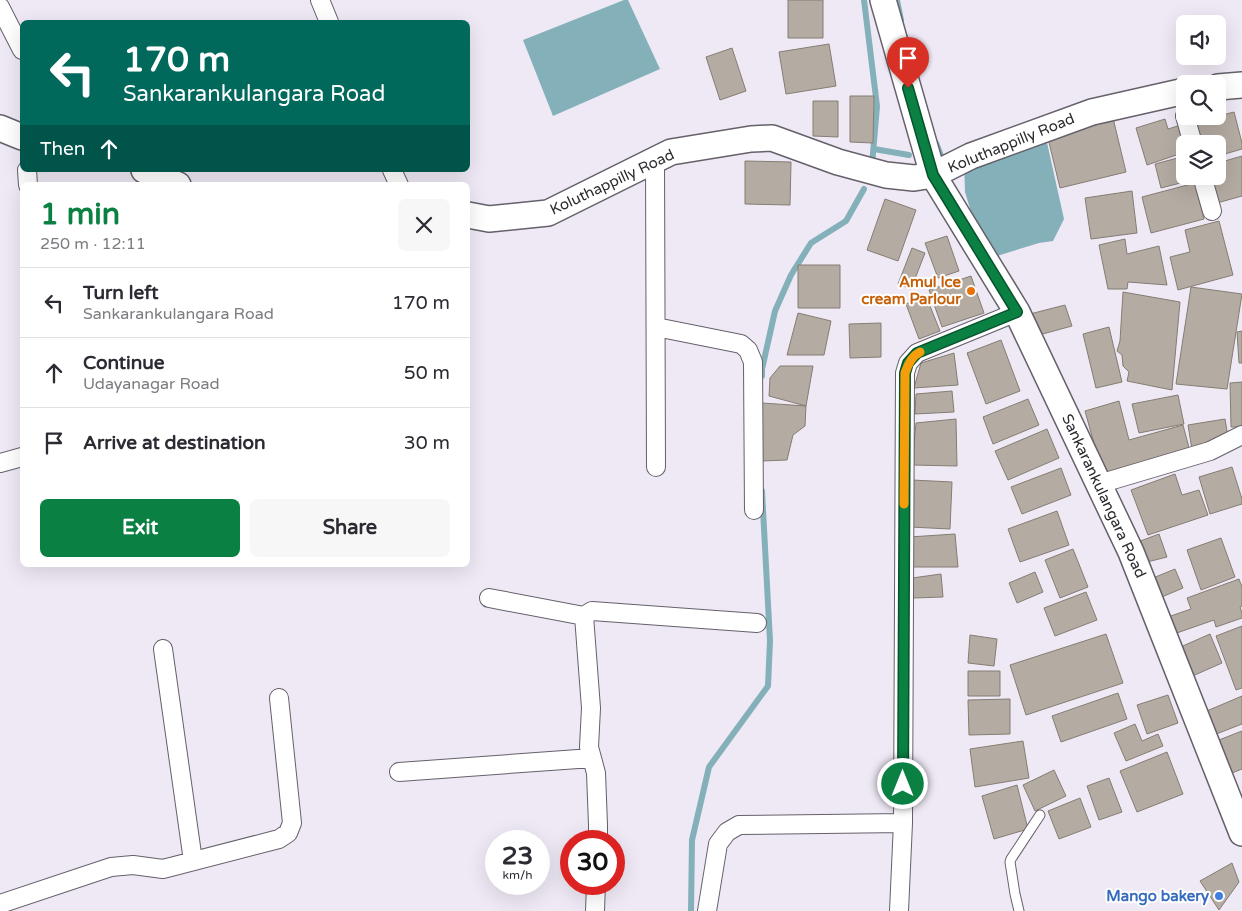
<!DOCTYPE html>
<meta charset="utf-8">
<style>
body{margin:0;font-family:"Varela Round",sans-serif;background:#f7f7f7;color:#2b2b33;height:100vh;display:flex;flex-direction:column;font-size:19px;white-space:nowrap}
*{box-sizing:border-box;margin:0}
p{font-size:16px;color:#7c7c81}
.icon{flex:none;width:28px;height:28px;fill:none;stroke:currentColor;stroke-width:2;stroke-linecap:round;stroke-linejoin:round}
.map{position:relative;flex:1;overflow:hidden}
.side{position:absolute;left:20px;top:182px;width:450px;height:385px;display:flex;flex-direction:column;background:#fff;border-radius:8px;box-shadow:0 5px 20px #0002}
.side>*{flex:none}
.hud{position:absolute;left:20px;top:20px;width:450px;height:152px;border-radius:8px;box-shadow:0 5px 20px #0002;background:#00695c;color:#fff;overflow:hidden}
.controls{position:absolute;left:1176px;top:15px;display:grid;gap:10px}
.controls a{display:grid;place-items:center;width:50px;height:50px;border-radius:8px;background:#fff;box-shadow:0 5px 20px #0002;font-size:25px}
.speed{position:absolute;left:485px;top:830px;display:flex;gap:10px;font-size:25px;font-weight:700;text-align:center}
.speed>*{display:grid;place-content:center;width:65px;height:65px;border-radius:50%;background:#fff;box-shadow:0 5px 20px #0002;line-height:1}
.speed small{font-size:12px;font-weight:400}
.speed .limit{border:8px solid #d22;background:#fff;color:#111}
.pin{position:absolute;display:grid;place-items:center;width:42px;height:42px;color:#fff;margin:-51px -21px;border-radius:50% 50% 50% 0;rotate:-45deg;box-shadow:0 0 5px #0007}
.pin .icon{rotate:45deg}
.me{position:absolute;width:55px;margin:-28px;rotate:0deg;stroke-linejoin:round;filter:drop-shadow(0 0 4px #0008)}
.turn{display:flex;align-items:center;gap:18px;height:105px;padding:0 20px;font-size:22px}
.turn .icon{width:65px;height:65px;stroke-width:2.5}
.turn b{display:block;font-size:35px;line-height:42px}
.then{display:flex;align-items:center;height:48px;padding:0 20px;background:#0003;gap:10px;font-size:19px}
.round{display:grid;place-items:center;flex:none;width:52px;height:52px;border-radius:8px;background:#f7f7f7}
.overview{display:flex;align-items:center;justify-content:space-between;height:85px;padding:0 20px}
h1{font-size:30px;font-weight:700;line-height:38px;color:#0b8043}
.action{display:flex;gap:10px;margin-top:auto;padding:10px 20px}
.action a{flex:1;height:58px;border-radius:8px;background:#0b8043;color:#fff;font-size:20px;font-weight:700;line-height:58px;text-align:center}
.action a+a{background:#f7f7f7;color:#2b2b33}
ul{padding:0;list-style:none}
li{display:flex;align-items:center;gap:15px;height:70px;padding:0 20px;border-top:1px solid #e1e1e2}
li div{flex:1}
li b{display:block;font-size:19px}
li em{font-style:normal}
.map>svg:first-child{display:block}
</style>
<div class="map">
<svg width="1242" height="911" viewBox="0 0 1242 911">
<rect width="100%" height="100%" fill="#efe9f5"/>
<path fill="#84b0b9" d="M624 0H628L660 69 553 116 523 40Z
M1046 138 1064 219 1053 241 1039 243 997 256 972 215 965 192 964 163Z"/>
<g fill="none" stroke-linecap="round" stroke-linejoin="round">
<path stroke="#84b0b9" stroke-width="6" d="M864 0 877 106 872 165
M897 0 901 20
M936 143 942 158
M874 149 909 155
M762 376V369L775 311 791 275 811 243 846 221 864 189
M691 911 692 840 709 767 768 686 770 641 762 491"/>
</g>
<path fill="#b4aca2" stroke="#847d73" d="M788 0H823V38H788Z
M829 44 836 86 786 94 779 52Z
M732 48 746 91 720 100 706 57Z
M850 96H874L873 143 850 142Z
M813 101H838V137L813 136Z
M1234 112 1242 143V149L1218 156V144H1200L1195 122Z
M1113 118 1126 172 1060 188 1047 134Z
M1165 119 1168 129 1181 125 1185 144V152L1147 165 1136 128Z
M1185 156V176H1195L1196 179 1161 188 1155 164Z
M1242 156V196L1217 203 1210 176H1218V163Z
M745 161 791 162 790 205 745 204Z
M1195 183 1204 219 1151 233 1142 197Z
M1132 191 1137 233 1091 239 1085 198Z
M885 199 916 210 898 261 867 250Z
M1219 221 1233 275 1178 290 1170 257 1190 252 1185 230Z
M947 236 959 271 938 278 925 243Z
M1125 239 1127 254 1159 246 1167 285 1128 282 1127 289H1108L1099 245Z
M912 248 925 253 911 289 898 284Z
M798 265H840V308H798Z
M971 276 984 313 942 327 929 290Z
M1191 287 1242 294 1227 389 1176 384Z
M1123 292 1180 302 1172 390 1127 381 1129 372 1123 366 1122 355 1117 351 1120 341Z
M926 296 940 331 919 339 906 304Z
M1065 305 1072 326 1039 335 1030 314Z
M798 313 831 321 824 355H787Z
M881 323V357L850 358 849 324Z
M1109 327 1122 382 1096 388 1083 334Z
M1242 331V363H1239L1237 332Z
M1001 340 1020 391 986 404 967 353Z
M954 353 958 385 914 388 921 363Z
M780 366H813L806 406 769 396 770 378Z
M1242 382V427H1231L1230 383Z
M952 391 954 412 915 414 916 394Z
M1178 395 1184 424 1139 433 1132 404Z
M1028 399 1039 425 993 444 983 417Z
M1119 401 1129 440 1183 425 1192 459 1105 483 1085 411Z
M762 403 806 406 805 426 793 435 787 460 762 461Z
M956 419 957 466 912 465 916 423Z
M1225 419 1230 449 1193 456 1188 425Z
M1047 429 1059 458 1008 480 995 451Z
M1232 467 1242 499V504L1210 514 1199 477Z
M1061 468 1071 495 1022 514 1011 487Z
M1175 474 1182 495 1199 490 1208 515 1148 535 1131 490Z
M912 480 952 482 950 529 910 527Z
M1057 511 1069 545 1020 562 1008 529Z
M955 534 958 567H913L909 537Z
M1159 534 1167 557 1143 563 1135 543Z
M1221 538 1235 577 1201 590 1187 550Z
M1073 549 1088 587 1060 598 1045 560Z
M1175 569 1183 588 1157 599 1148 580Z
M1035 572 1043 592 1017 603 1009 583Z
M941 574 943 597 913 598 912 578Z
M1239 579 1242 587V606L1240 607 1242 613V618L1216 627 1214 620 1171 635 1165 618 1191 609 1187 598Z
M1086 592 1097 620 1055 636 1044 608Z
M1242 626V688L1236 690 1216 636Z
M1106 634 1123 683 1026 715 1010 665Z
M1210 634 1222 663 1188 678 1176 649Z
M970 635 997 639 994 666 968 663Z
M968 671H1000V696H968Z
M1118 693 1127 719 1061 742 1052 716Z
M1168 695 1178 723 1147 734 1137 705Z
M1242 696V724L1211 736 1202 713Z
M1010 699V734L969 735 968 700Z
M1135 724 1142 741 1158 734 1163 746 1126 761 1114 733Z
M1242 731V769L1232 773 1219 740Z
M1023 741 1029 778 975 787 970 749Z
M1167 752 1183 794 1137 812 1120 771Z
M1054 770 1066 796 1035 811 1023 785Z
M1109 778 1122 812 1099 820 1087 786Z
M1017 785 1028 829 994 839 982 796Z
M1080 798 1091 827 1059 839 1048 811Z
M1232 863 1239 882 1219 910 1200 881Z"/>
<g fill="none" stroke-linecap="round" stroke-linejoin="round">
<g stroke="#65606a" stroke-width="11">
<path id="lane" d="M1019 911 1015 894 1010 862 1011 859 1040 815"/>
</g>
<g stroke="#65606a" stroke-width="20">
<path id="street" d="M320 0 329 22
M0 7 22 50
M1185 116 1193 144
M655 160 656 467
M27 170 28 185
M392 170 399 185
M1202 176 1212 211
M656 327 741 344 748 350 753 362 754 510
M0 463 22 457
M1099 484 1210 451 1242 435
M489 598 584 616 591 708 589 747 596 773 598 825V841
M584 616 592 611 757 623
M163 649 193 861
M399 772 592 758
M0 904 111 867 133 865 163 869 279 839 288 833 292 823 279 698
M595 911 596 884
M707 911 718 844 727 832 739 825 903 823
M899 911 903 823 905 373 908 363 917 353 1017 312"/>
</g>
<g stroke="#65606a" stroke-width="28">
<path id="secondary" d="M883 0 933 175 1017 312 1131 552 1242 833
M1218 87 1242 85
M0 128 22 137
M144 170 178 185
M468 215 489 219 548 213 671 152 751 139 772 138 838 162 886 175 914 178 933 175 971 156 1092 112 1185 91"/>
</g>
<use href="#lane" stroke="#fff" stroke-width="9"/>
<use href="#street" stroke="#fff" stroke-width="18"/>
<use href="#secondary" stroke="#fff" stroke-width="25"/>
</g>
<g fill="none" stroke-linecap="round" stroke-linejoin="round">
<g stroke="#07532c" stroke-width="12">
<path id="route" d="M903 784 905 373 908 363 917 353 1017 312 933 175 908 88"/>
</g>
<use href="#route" stroke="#0b8043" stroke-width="9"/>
<path stroke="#f59e0b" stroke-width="9" d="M904 504 905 373C908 364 912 356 920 352"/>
</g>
<circle fill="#e8710a" stroke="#fff" stroke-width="2" cx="971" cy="291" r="5"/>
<circle fill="#3f7fe0" stroke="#fff" stroke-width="2" cx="1219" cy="896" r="5"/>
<g text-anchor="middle" stroke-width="4" stroke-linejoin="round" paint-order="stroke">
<g font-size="15" fill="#2d2b2f" stroke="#fff">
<text transform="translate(1011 143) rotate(-22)" y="5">Koluthappilly Road</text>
<text transform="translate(612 182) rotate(-25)" y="5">Koluthappilly Road</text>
<text transform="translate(1104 496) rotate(65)" y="5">Sankarankulangara Road</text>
</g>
<g font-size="15" font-weight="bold" fill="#c56008" stroke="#fff" text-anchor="end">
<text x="961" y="287">Amul Ice<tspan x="961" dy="17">cream Parlour</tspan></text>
</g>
<g font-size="15" font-weight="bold" fill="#366cbe" stroke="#fff" text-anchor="end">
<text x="1209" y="901">Mango bakery</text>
</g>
</g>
</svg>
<div class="controls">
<a><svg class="icon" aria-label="sound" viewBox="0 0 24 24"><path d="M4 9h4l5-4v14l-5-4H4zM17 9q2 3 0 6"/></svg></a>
<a><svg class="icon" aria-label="search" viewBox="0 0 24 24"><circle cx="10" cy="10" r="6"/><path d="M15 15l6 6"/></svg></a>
<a><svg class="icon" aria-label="layers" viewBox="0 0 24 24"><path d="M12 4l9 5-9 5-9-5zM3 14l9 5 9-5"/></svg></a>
</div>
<div class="speed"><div>23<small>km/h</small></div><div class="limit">30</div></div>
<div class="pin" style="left:908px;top:88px;background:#d93025"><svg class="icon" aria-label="arrive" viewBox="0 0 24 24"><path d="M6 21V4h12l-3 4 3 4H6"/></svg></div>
<svg class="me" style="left:903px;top:784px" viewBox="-20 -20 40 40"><circle r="17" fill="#0b8043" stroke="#fff" stroke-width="3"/><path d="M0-11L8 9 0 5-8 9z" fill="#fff"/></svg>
<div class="hud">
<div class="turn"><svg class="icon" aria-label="left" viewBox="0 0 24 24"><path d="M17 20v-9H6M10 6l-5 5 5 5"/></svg><div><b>170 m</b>Sankarankulangara Road</div></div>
<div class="then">Then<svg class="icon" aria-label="ahead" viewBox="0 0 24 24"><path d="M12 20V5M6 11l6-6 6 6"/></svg></div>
</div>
<section class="side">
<div class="overview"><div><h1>1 min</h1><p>250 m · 12:11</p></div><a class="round"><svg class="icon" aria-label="close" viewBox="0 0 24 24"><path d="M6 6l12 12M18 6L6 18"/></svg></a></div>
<ul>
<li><svg class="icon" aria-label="left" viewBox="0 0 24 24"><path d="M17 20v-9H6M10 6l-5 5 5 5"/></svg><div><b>Turn left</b><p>Sankarankulangara Road</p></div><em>170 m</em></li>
<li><svg class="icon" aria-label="ahead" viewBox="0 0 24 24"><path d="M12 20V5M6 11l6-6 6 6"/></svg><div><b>Continue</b><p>Udayanagar Road</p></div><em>50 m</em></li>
<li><svg class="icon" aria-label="arrive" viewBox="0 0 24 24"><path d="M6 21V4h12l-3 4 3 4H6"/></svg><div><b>Arrive at destination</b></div><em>30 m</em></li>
</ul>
<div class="action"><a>Exit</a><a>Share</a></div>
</section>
</div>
